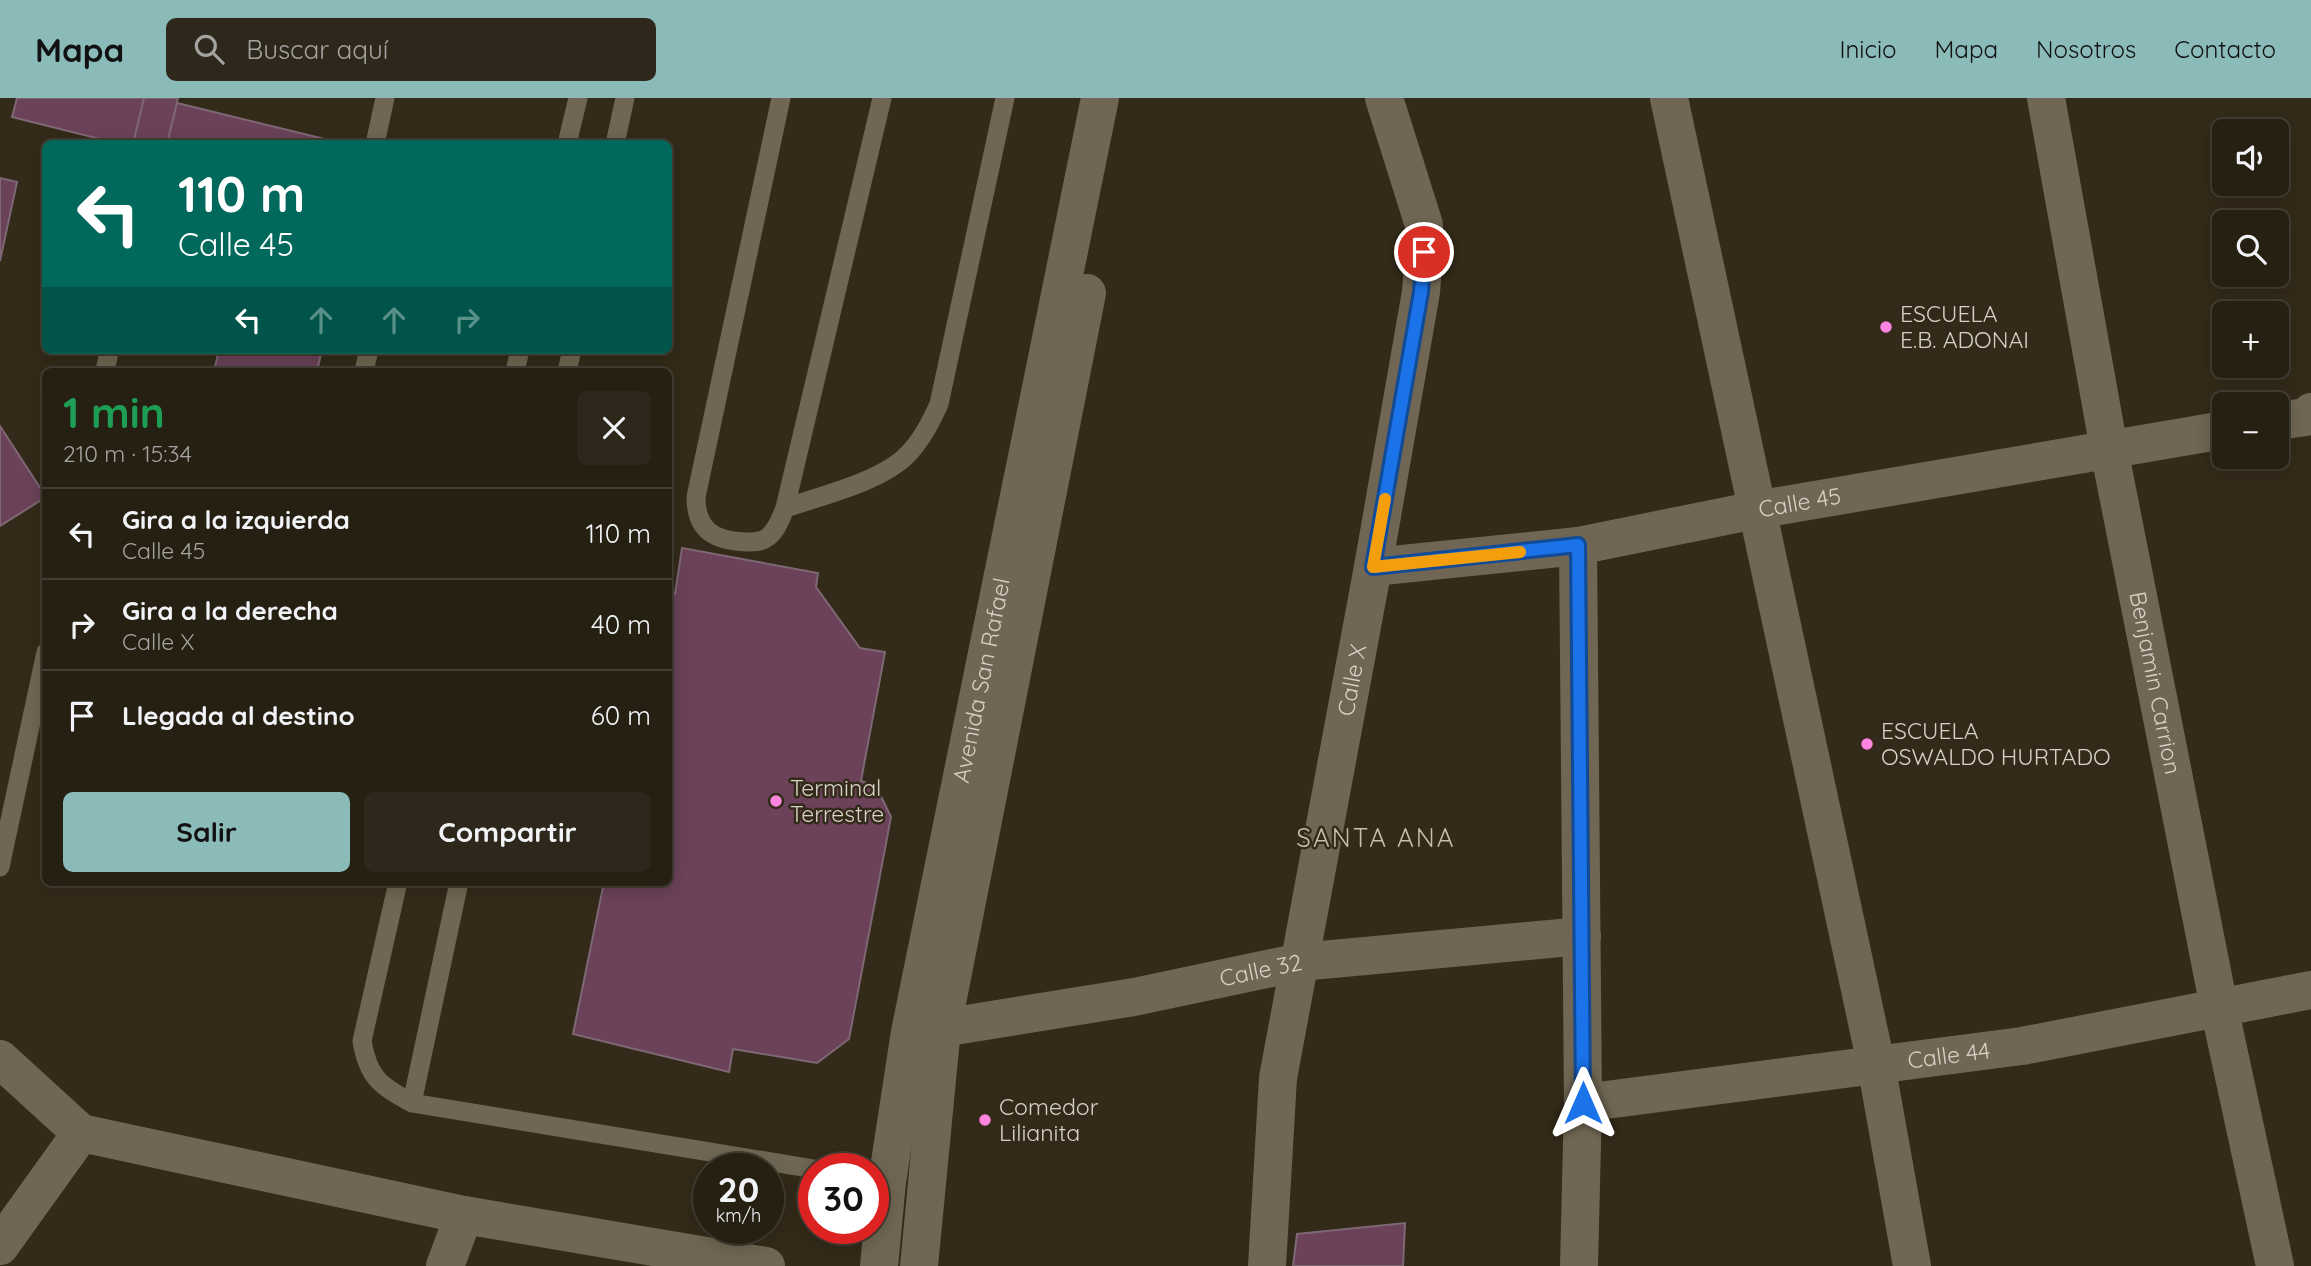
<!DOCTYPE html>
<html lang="es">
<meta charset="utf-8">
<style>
body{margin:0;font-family:Quicksand,sans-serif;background:#2e281c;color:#f1f3f6;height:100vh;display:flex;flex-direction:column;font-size:26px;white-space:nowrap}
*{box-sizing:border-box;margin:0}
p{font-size:23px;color:#a4a3a0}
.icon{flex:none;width:38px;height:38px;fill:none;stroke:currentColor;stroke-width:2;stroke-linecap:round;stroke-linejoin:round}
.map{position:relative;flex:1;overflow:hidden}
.panel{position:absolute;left:42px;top:270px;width:630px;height:518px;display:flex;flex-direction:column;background:#262013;border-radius:10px;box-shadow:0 4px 18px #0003,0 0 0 2px #423e33}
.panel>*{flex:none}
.banner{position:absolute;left:42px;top:42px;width:630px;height:214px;border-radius:10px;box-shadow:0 4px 18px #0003,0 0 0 2px #423e33;background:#00695c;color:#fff;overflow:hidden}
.tools{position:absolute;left:2212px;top:21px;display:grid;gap:14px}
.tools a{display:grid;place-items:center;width:77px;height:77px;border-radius:10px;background:#262013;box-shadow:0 4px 18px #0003,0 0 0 2px #423e33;font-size:35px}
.speed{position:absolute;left:693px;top:1055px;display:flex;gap:14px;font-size:35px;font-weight:700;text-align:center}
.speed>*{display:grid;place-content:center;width:91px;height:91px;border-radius:50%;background:#262013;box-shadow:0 4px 18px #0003,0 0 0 2px #423e33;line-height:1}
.speed small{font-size:18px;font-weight:400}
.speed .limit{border:10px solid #d22;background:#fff;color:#111}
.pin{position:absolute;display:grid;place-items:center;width:60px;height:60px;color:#fff;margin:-30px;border:4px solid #fff;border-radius:50%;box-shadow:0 2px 7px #0007}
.me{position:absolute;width:77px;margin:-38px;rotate:0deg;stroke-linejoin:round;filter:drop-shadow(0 0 5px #0008)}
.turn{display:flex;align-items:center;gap:24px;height:147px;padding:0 21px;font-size:32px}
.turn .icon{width:91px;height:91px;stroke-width:2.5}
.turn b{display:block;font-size:49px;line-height:60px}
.lanes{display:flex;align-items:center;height:66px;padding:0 21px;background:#0003;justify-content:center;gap:35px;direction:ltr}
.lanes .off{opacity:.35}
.round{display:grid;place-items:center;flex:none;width:74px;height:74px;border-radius:10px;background:#2e281c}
.head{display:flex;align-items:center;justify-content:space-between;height:119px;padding:0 21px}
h1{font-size:42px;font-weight:800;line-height:52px;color:#1e9e55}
.primary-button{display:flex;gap:14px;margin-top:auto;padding:14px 21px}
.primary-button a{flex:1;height:80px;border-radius:10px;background:#8bbbb9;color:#111;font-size:28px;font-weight:800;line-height:80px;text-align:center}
.primary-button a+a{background:#2e281c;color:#f1f3f6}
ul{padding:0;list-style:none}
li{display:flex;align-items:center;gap:21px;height:91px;padding:0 21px;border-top:2px solid #423e33}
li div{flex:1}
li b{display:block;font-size:26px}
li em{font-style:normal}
header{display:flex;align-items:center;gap:42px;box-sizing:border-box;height:98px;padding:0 35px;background:#8bbbb9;color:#111}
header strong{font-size:33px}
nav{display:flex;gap:38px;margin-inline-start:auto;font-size:24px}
.search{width:490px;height:63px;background:#2e281c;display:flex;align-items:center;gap:18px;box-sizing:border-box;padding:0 24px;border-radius:10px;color:#a4a3a0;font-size:26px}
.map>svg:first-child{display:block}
</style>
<header>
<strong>Mapa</strong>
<div class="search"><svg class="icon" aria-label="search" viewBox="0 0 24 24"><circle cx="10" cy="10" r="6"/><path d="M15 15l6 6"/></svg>Buscar aquí</div>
<nav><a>Inicio</a><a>Mapa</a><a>Nosotros</a><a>Contacto</a></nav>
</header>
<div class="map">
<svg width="2311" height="1168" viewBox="0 0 2311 1168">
<rect width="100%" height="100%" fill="#332a19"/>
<path fill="#6b4259" stroke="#7d6873" stroke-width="2" d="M17 0H144L133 46H120L12 19Z
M144 0H178L167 46H133Z
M177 5 345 46H167Z
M0 80 17 84 0 163Z
M219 252H322L317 273H214Z
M0 328 46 399 0 428Z
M682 450 818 475 816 489 860 550 885 554 861 683 876 688 891 719 849 941 817 965 733 951 729 974 573 936 604 784H668V494L675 496Z
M1405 1125 1403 1168H1293L1297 1136Z"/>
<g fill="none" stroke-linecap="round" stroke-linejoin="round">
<path stroke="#706653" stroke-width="19" d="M781 0 696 399C696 433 715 443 747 444 754 444 762 444 768 439 777 432 781 420 785 410L882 0
M375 46 385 0
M567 46 578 0
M615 46 625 0
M105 273 109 254
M364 273 369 252
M515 273 520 252
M567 273 572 252
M785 410C821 398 883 383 908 356 922 342 931 324 939 306L1005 0
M0 769 46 554
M398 784 362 943C368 980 381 988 412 1005L814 1071
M412 1005 459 784"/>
<g stroke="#706653" stroke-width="38">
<path d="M1669 0 1876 966 1912 1168"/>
<path id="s1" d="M2046 0 2109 351 2219 909 2275 1168"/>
<path d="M2277 323 2306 319 2311 314"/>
<path d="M1578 448 1583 1005 1579 1168"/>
<path id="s2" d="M1373 469 1578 448 1756 412 2224 332"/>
<path id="s3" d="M942 930 1134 899 1300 864 1582 838"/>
<path d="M0 961 81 1035 464 1117 766 1168"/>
<path id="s4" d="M1583 1005 2022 948 2311 892"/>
<path d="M0 1148 81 1035"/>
<path d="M445 1168 464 1117"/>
<path id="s5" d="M879 1168 887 1084 910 934 1100 0"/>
<path d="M919 1168 942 930 1087 195"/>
<path id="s6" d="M1267 1168 1278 980 1373 469 1421 194 1424 154V127L1384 0"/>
</g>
</g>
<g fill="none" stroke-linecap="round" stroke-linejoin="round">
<g stroke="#114b97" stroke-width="18">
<path id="route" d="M1424 154 1421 194 1373 469 1578 447 1583 1005"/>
</g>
<use href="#route" stroke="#1a73e8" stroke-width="12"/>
<path stroke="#f59e0b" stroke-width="12" d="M1385 401 1373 469 1520 454"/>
</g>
<g fill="#fe85df" stroke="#332a19" stroke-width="2.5">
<circle cx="1886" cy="229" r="7"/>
<circle cx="1867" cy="646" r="7"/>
<circle cx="776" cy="703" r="7"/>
<circle cx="985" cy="1022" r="7"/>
</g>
<g text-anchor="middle" stroke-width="5" stroke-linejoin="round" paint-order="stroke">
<g font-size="23" fill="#d6d0c6" stroke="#332a19" text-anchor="start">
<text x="1900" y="224">ESCUELA<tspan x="1900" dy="26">E.B. ADONAI</tspan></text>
<text x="1881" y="641">ESCUELA<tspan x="1881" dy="26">OSWALDO HURTADO</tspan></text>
<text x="790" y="698">Terminal<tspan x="790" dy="26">Terrestre</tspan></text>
<text x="999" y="1017">Comedor<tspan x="999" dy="26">Lilianita</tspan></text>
</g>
<g font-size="23" fill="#d6d0c6" stroke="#332a19">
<text dy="8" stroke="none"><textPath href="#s2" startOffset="432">Calle 45</textPath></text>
<text dy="8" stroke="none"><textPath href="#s6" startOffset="593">Calle X</textPath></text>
<text dy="8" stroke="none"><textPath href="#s5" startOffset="595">Avenida San Rafael</textPath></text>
<text dy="8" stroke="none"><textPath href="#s1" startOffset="595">Benjamin Carrion</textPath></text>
<text dy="8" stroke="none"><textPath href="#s3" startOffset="324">Calle 32</textPath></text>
<text dy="8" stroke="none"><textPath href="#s4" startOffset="369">Calle 44</textPath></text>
</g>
<g font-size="26" letter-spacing="2" fill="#c8bda8" stroke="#332a19">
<text x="1376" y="749">SANTA ANA</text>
</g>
</g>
</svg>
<div class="tools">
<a><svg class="icon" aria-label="sound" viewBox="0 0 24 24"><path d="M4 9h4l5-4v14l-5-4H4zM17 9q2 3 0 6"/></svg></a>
<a><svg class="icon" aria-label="search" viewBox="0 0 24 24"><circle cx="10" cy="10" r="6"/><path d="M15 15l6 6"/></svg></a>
<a>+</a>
<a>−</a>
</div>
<div class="speed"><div>20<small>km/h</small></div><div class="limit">30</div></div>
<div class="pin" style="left:1424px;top:154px;background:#d93025"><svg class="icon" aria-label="arrive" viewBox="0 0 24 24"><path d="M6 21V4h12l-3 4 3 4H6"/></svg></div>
<svg class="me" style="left:1583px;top:1005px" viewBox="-20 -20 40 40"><path d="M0-17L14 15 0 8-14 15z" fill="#1a73e8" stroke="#fff" stroke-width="4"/></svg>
<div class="banner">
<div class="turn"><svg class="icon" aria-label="left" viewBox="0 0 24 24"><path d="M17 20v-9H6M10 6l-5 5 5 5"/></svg><div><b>110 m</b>Calle 45</div></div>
<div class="lanes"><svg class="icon" aria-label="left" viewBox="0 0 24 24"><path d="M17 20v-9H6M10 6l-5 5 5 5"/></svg><svg class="icon off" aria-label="ahead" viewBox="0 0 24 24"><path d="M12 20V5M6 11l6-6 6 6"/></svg><svg class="icon off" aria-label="ahead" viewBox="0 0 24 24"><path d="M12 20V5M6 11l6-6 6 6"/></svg><svg class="icon off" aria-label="right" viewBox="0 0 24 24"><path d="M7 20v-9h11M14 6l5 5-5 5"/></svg></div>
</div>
<section class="panel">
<div class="head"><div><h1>1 min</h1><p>210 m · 15:34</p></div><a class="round"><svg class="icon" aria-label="close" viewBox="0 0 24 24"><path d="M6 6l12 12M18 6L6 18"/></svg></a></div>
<ul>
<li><svg class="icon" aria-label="left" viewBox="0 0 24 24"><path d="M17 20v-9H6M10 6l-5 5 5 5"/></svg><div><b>Gira a la izquierda</b><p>Calle 45</p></div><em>110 m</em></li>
<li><svg class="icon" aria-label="right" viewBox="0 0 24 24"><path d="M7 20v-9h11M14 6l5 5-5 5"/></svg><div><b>Gira a la derecha</b><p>Calle X</p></div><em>40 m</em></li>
<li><svg class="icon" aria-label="arrive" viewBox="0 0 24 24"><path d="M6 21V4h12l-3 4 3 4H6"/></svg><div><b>Llegada al destino</b></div><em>60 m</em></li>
</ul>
<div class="primary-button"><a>Salir</a><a>Compartir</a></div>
</section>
</div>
